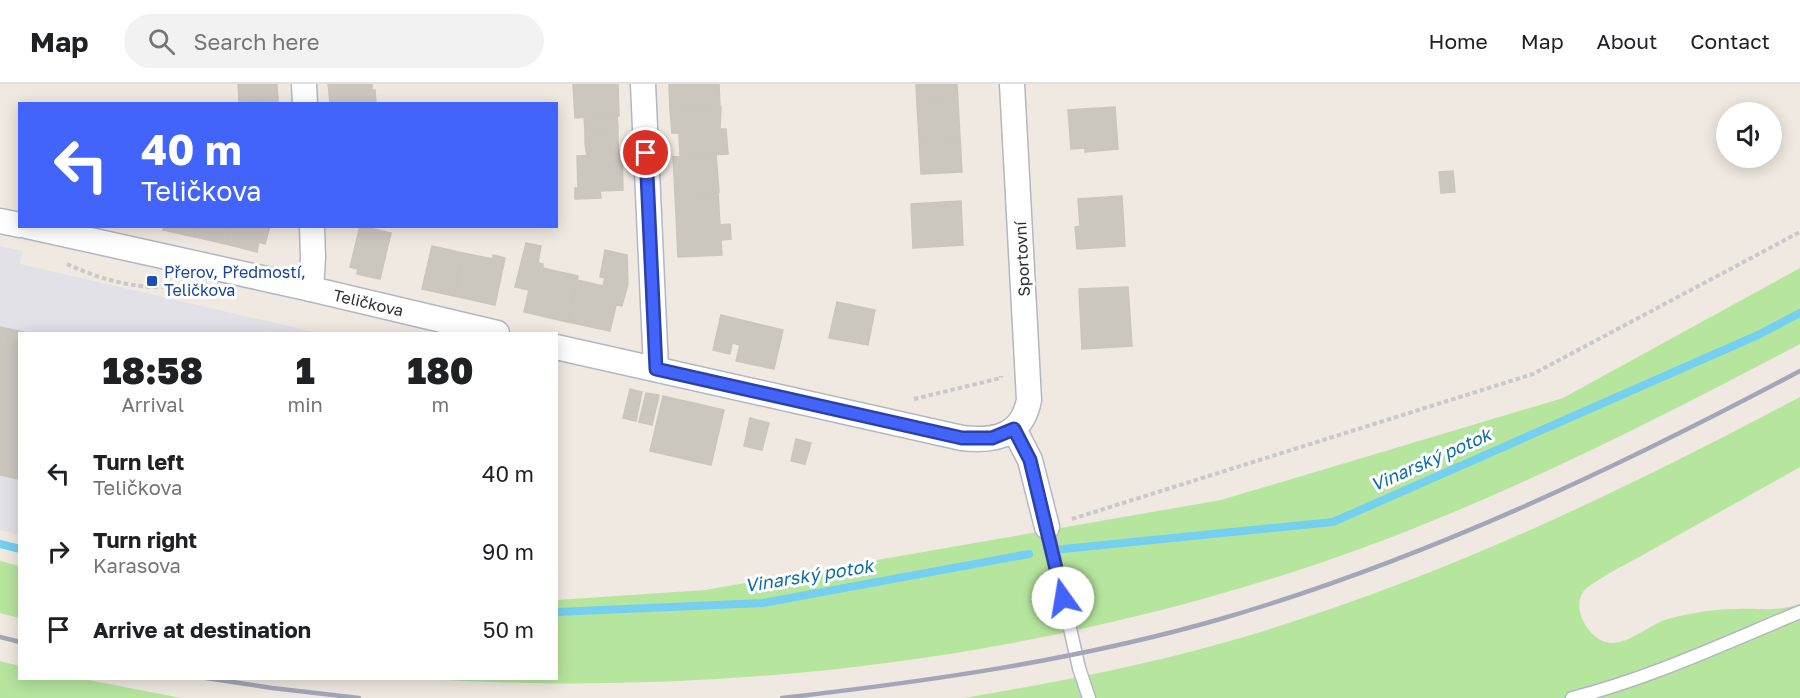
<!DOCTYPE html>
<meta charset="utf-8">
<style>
body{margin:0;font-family:"Golos Text",sans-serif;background:#f2f2f2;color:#202124;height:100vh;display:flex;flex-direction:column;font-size:22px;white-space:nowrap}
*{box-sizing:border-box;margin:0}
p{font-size:20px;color:#757577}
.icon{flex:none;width:33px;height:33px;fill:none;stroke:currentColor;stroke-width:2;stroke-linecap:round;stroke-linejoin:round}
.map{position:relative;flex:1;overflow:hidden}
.drawer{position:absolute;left:18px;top:248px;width:540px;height:348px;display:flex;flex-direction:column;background:#fff;border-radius:0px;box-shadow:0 3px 15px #0003}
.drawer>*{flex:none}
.hud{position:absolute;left:18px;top:18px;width:540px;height:126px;border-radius:0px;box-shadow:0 3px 15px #0003;background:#4264fb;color:#fff;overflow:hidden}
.fabs{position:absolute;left:1716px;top:18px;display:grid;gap:12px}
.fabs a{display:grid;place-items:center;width:66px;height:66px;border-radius:50%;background:#fff;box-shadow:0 3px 15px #0003;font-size:30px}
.pin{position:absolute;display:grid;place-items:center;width:51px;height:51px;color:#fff;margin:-26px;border:3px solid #fff;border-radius:50%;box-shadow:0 2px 6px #0007}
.me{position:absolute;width:66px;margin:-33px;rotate:347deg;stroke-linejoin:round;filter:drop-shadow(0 0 4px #0008)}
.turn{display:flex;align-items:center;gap:21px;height:126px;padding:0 24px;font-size:27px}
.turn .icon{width:78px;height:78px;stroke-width:2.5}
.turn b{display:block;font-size:42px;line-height:51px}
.eta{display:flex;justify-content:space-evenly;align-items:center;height:102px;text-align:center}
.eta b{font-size:36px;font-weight:800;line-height:42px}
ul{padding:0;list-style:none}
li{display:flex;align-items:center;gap:18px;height:78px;padding:0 24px}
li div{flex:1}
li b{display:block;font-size:22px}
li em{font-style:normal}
header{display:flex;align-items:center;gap:36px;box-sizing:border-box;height:84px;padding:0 30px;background:#fff;border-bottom:2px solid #e0e0e0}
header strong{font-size:28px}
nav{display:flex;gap:33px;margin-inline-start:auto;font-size:21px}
.search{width:420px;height:54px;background:#f2f2f2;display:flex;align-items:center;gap:15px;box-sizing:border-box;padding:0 21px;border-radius:33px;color:#757577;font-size:22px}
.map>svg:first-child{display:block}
</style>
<header>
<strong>Map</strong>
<div class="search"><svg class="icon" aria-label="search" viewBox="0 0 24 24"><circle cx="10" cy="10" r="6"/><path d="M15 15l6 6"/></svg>Search here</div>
<nav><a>Home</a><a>Map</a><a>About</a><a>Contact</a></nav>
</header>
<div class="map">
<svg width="1800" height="614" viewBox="0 0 1800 614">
<rect width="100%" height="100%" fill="#efe9e1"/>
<path fill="#e3e1e8" d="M0 162 23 167 20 180 319 249H20L19 451 0 446Z"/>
<path fill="#b6e59e" d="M1800 184V260C1639 345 1475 428 1302 485 1016 579 709 614 409 594H556L557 516 705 506 1221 416 1563 314Z
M1800 313V383C1747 413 1694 442 1641 472 1628 479 1591 498 1583 508 1571 526 1590 558 1611 559 1629 560 1649 541 1665 536 1689 529 1712 525 1737 525 1762 524 1775 528 1800 520V614H964C1053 599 1142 582 1230 557 1428 500 1618 410 1800 313Z
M0 477 19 482V534L0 529Z
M0 577 19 582 20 594H78L181 614H0Z"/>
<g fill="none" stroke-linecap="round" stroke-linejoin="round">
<path stroke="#75cff0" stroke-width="8" d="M0 460 20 465
M1053 466 1333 438 1758 251 1800 229
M556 528 763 519 1029 470"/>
</g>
<path fill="#cbc7bf" stroke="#cbc5ba" stroke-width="1.5" d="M238 0H277L278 15 239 18Z
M328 0H372V6L329 8Z
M573 0H618L619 32 575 34Z
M669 0H719L720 23 670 26Z
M916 0H957L958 18 917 20Z
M375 6 376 20H330L329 8Z
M278 15V20H239V18Z
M958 18 960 53 919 54 917 20Z
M721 23 720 45H726L728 70 680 72 679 49H672L670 26Z
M1115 23 1118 65 1085 68V64L1071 65 1068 26Z
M617 31 618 44 585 46 584 33Z
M618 44V57L585 59V46Z
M960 53 962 88 921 90 919 54Z
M618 57 619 70 587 72 585 59Z
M622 70 623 106 600 107 601 114 575 115V104H578L577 72Z
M716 70 719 108 675 111 673 73Z
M1453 87 1455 108 1441 109 1439 88Z
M718 109 720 141 730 140 731 155 721 156 722 171 678 173 675 111Z
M1122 112 1125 162 1077 165 1075 143 1080 142 1078 115Z
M961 117 963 161 913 164 911 120Z
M164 142H197L195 153 163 146Z
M197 142H231L226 160 195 153Z
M231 142H270L265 160 259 158 257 168 226 160Z
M360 142 391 149 380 195 357 190 358 185 350 183Z
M526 159 541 162 538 179 543 180V184L578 192 568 238 524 228 529 206 515 203Z
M432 162 463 169 454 212 422 205Z
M605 166 627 171 628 200 622 222 616 221 610 247 568 238 577 196 603 202 605 194 600 193Z
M463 169 493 175V171L505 174 495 221 454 212Z
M1128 203 1132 262 1082 265 1079 205Z
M837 218 875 226 868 261 829 254Z
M721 231 783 246 774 285 736 277 740 261 732 259 730 270 713 266Z
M0 243 28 249H20V395L0 391Z
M630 305 642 308 636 337 623 334Z
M646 309 659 311 652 341 639 338Z
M663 312 724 326 711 381 650 367Z
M750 334 769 339 762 366 744 362Z
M796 355 811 359 805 380 791 377Z"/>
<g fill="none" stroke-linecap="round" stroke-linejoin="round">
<g stroke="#b4b7c1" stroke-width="15">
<path id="service" d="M1047 443 1079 584 1089 614
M1572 614C1651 594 1725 559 1800 528"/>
</g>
<g stroke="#b4b7c1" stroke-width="27">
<g id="minor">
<path d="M304 0 305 20"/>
<path d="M643 0 656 285"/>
<path d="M0 137 20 141"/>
<path id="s1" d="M27 142 311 205 497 249"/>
<path d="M311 205 313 174 312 142"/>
<path d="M556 263 962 354C995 358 1022 352 1029 316L1012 0"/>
<path d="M1014 345 1030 376 1047 443"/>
</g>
</g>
<path stroke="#c9c9c9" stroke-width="4" stroke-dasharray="4.5 3" stroke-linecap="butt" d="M67 180C99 195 137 206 172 202
M914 315 1001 294V292
M1072 435 1533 290 1800 148"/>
<use href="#service" stroke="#fff" stroke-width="12"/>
<use href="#minor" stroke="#fff" stroke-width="24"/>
<path stroke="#a3a6b8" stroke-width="4.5" d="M0 553 20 558
M206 594 272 604 359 614
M782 614C931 597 1079 576 1224 534 1425 475 1615 385 1800 287"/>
</g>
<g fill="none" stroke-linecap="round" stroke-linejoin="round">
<g stroke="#2b41a3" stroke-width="15">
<path id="route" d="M646 69 656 285 962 354H992L1014 345 1030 376 1063 514"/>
</g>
<use href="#route" stroke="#4264fb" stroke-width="10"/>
</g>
<rect fill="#1a4fb4" stroke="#fff" stroke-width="2" x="146" y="191" width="12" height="12" rx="3"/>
<g text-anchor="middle" stroke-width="6" stroke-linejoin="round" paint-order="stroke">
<g font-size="16" fill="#2e2e2e" stroke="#fff">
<text transform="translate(1022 175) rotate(-93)" y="6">Sportovní</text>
<text dy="6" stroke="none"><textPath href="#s1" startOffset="350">Teličkova</textPath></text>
</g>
<g font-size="16" fill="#164399" stroke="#fff" text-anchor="start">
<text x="164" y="194">Přerov, Předmostí,<tspan x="164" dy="18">Teličkova</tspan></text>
</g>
<g font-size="18" font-style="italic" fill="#0d6fa3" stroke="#fff">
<text transform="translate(1431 376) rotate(-24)" y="6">Vinarský potok</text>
<text transform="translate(809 492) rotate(-9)" y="6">Vinarský potok</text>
</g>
</g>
</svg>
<div class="fabs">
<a><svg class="icon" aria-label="sound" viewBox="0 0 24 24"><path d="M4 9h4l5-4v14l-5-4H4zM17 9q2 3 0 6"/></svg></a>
</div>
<div class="pin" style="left:646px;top:69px;background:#d93025"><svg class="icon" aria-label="arrive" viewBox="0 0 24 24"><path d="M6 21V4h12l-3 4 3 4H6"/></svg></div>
<svg class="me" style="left:1063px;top:514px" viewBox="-20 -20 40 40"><circle r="19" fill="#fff"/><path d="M0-13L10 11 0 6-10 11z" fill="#4264fb"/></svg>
<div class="hud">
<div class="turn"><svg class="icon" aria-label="left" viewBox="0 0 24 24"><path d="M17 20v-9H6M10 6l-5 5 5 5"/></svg><div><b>40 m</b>Teličkova</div></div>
</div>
<section class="drawer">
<div class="eta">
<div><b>18:58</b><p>Arrival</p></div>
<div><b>1</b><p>min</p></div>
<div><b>180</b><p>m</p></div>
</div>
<ul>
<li><svg class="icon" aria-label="left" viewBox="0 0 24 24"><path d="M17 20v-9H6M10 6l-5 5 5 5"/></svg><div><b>Turn left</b><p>Teličkova</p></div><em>40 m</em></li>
<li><svg class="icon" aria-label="right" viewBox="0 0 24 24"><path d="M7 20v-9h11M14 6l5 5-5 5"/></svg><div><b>Turn right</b><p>Karasova</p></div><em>90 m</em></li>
<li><svg class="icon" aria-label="arrive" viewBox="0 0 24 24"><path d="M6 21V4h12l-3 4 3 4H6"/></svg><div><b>Arrive at destination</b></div><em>50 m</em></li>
</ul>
</section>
</div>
